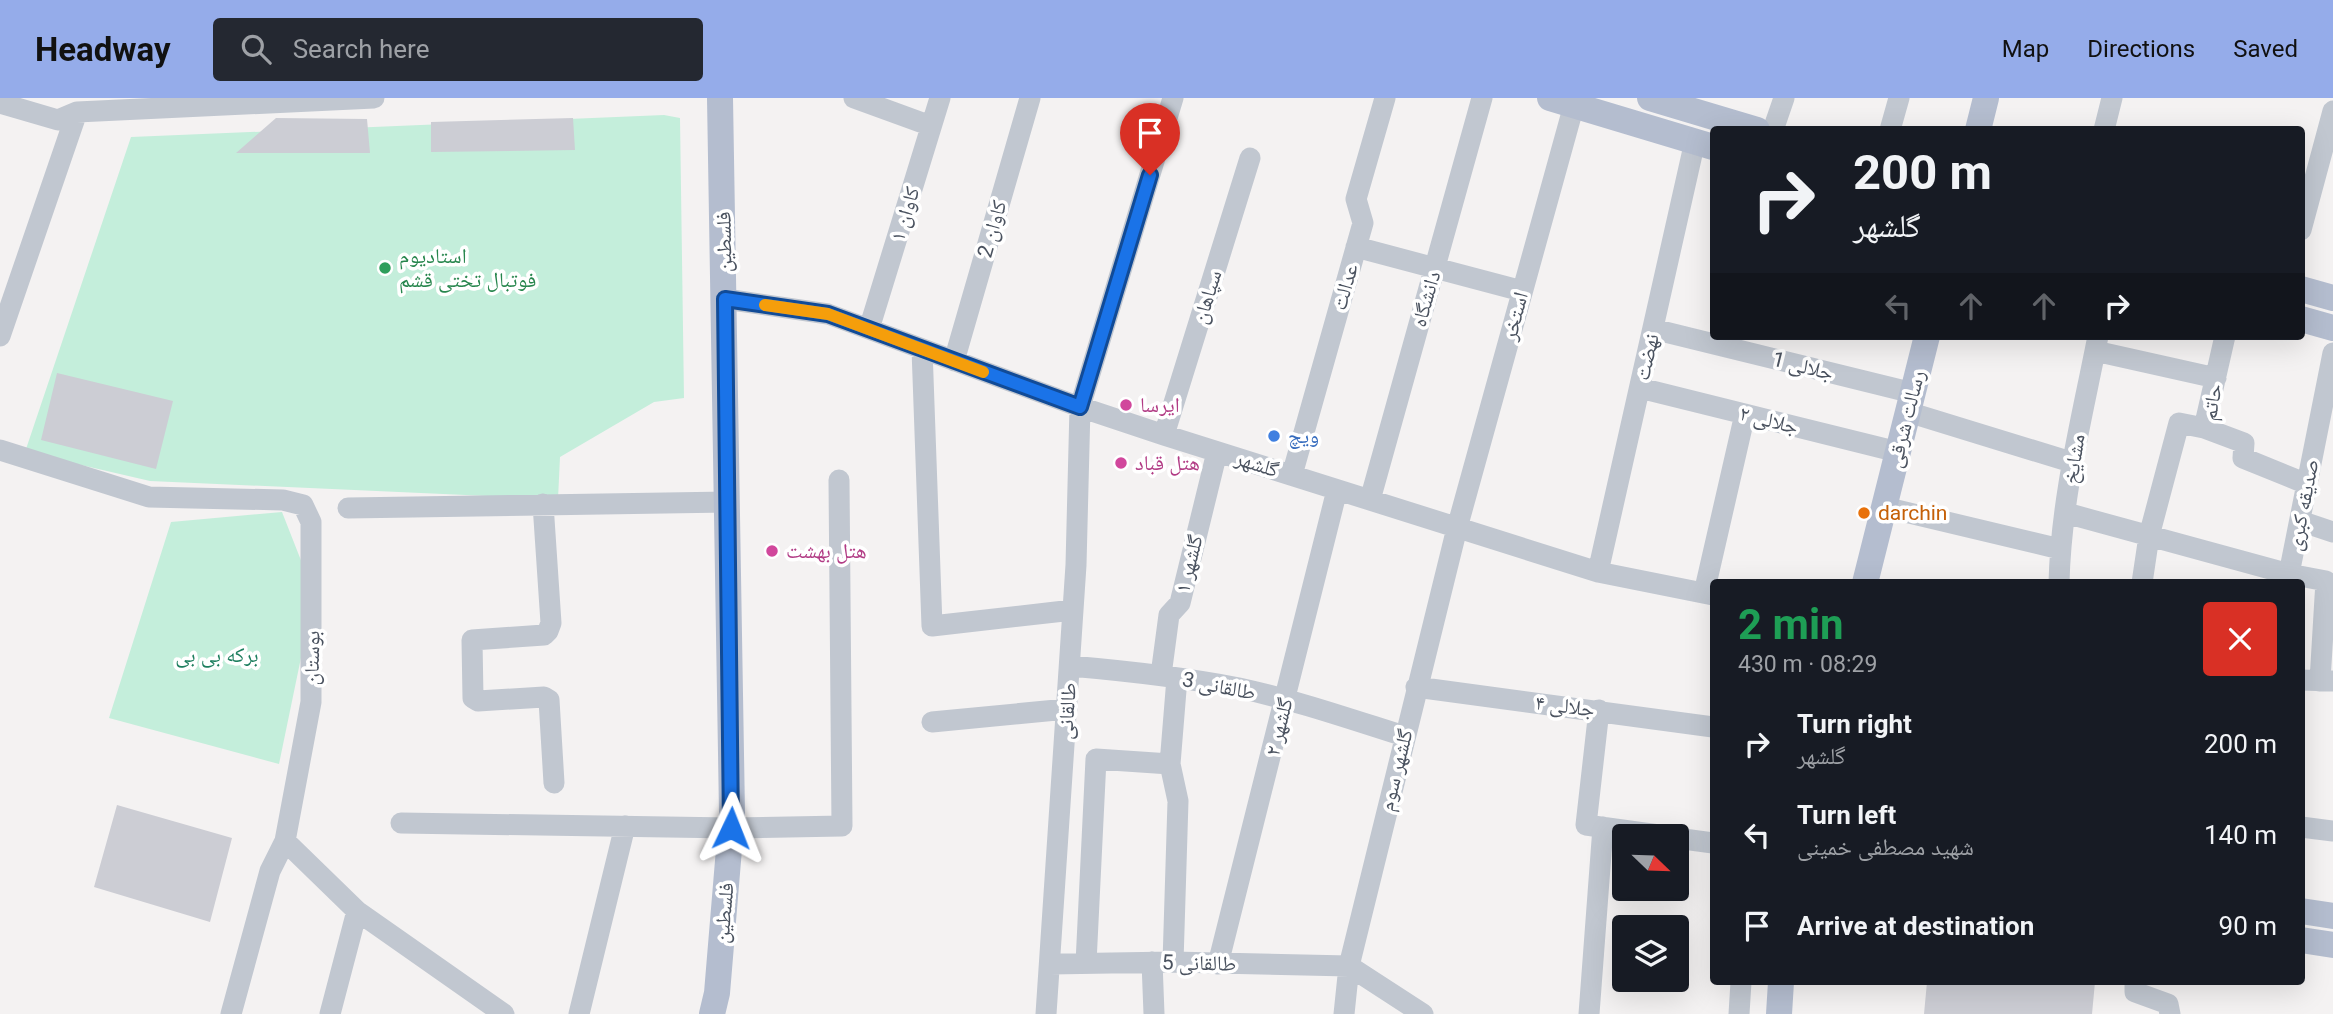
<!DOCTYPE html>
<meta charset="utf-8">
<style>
body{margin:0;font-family:Roboto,"Noto Naskh Arabic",sans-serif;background:#242831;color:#f1f3f6;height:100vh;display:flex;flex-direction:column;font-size:26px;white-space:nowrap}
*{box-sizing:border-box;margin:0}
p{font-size:23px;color:#9ea1a6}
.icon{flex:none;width:38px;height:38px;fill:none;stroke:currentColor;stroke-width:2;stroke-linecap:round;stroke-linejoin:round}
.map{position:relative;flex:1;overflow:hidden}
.sheet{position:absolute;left:1710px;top:481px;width:595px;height:406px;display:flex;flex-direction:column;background:#171b24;border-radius:7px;box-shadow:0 7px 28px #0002}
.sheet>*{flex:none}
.guide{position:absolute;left:1710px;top:28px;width:595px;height:214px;border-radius:7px;box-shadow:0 7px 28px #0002;background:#171b24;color:#f1f3f6;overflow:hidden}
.needle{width:46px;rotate:113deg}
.controls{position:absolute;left:1612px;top:726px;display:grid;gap:14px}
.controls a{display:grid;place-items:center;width:77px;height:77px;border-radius:7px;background:#171b24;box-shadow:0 7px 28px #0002;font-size:35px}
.pin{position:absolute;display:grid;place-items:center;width:60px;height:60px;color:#fff;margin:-72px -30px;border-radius:50% 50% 50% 0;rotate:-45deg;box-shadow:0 0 7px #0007}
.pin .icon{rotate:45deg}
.me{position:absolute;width:77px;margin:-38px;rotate:2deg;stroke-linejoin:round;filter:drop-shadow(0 0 5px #0008)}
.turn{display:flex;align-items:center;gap:24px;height:147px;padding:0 28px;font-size:32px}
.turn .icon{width:91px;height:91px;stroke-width:2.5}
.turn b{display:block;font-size:49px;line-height:60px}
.lanes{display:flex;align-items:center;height:66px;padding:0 28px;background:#0003;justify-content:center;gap:35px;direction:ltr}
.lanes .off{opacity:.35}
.round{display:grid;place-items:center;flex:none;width:74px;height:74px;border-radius:7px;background:#242831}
.overview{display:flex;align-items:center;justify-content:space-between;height:119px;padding:0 28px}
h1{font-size:42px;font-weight:700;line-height:52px;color:#1e9e55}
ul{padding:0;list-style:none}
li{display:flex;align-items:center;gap:21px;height:91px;padding:0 28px}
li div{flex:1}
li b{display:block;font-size:26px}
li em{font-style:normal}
header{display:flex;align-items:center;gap:42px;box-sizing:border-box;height:98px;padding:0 35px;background:#95acea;color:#111}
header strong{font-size:33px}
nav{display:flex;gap:38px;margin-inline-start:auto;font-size:24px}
.search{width:490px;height:63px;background:#242831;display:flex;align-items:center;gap:18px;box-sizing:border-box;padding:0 24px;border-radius:7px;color:#9ea1a6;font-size:26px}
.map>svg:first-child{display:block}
</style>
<header>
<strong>Headway</strong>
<div class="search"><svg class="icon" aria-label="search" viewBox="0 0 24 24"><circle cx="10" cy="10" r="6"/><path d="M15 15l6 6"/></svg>Search here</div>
<nav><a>Map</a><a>Directions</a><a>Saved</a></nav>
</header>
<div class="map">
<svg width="2333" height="916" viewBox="0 0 2333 916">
<rect width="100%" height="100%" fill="#f4f2f2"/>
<path fill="#c4eedb" d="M664 17 680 20 684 300 654 304 560 359 558 401 150 383 25 354 131 39Z
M282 414 302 465 303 550 279 666 109 620 171 424Z"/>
<path fill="#cccdd4" d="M276 20 367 21 370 55H236Z
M573 20 575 52 431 54V24Z
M57 275 173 303 156 371 41 342Z
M117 707 232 740 210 824 94 789Z
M1927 884H2095L2092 916H1924Z"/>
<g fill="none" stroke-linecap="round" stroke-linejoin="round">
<path stroke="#c1c7d0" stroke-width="21" d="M854 0 931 28
M0 5 58 22 77 14 374 0
M1773 32 1784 0
M1890 32 1899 0
M2104 32 2112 0
M2301 132 2333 13
M1356 149 1522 193
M725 201 828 216 1080 309 1164 337 1598 474 1713 497
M869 231 940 0
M1653 231 1913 295
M0 238 77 14
M2225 238 2204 330 2244 345 2243 360 2307 386
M922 251 932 528 1073 512
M2095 253 2216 280
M954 263 1030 0
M1640 290 1898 354
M1908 314 2071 364
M1164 337 1250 60
M0 352 149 399 283 402 303 407 311 424V604L285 743 270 773 231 916
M1292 377 1363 125 1356 101 1385 0
M1370 402 1482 0
M543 406 551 525 548 533 544 537 472 542 473 600 478 603 544 599 549 602 554 685
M1884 409 2060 451
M348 410 728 404
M2066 415 2289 476 2326 483 2320 583
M2300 423 2333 434
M1598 474 1695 43
M2289 476 2333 255
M2059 485C2061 401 2082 320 2098 238
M2142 485 2149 438 2179 325 2204 330
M1704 495 1745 316
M1070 568C1127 573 1183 579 1239 590 1295 602 1350 621 1404 638
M1161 577 1169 517 1180 505 1217 354
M2301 582 2333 583
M1416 589 1713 629
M1599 612 1586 727 1666 738
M932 624 1067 611
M401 725 731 730 842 728 839 382
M2301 729 2333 733
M1676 740 1713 745
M285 743 357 813 504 916
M1152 864 1154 916
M1173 864 1178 703 1170 666 1177 580
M1086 865 1096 661 1170 666
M1050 866 1173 864 1349 868 1423 916
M1218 866 1337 392
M2135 884V894L2168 906 2170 916
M330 916 357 813
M579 916 625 728
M1046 916 1076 467 1080 309 1173 0
M1344 916 1349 868 1457 430 1574 7
M1589 916 1603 729
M1739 916 1741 884"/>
<path stroke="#b4bdcf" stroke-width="26" d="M1550 0 1713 49
M1650 0 1757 32
M1978 32 1986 0
M2301 191 2333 200
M2301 221 2333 230
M1865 485 1927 238
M2301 813 2333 818
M2301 842 2333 847
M712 916 717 895 732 715 720 0
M1779 916 1781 884"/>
</g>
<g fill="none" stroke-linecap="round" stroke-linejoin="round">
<g stroke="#114b97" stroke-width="18">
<path id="route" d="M731 730 725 201 828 216 1080 309 1150 77"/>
</g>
<use href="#route" stroke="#1a73e8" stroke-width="12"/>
<path stroke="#f59e0b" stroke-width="12" d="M765 207 828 216 983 274"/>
</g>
<circle fill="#2e9e5b" stroke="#fff" stroke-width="2.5" cx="385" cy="170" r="7"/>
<g fill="#d1479c" stroke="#fff" stroke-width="2.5">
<circle cx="1126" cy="307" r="7"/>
<circle cx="1121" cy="365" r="7"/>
<circle cx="772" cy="453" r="7"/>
</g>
<circle fill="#3f7fe0" stroke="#fff" stroke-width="2.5" cx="1274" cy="338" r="7"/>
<circle fill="#e8710a" stroke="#fff" stroke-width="2.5" cx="1864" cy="415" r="7"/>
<g text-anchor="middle" stroke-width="7" stroke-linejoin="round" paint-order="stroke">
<g font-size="21" fill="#4a525f" stroke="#fff">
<text transform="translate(905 116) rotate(-73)" y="7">کاوان ۱</text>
<text transform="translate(992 131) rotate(-74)" y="7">کاوان 2</text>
<text transform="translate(724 144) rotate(-91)" y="7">فلسطین</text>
<text transform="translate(1345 189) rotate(-74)" y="7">عدالت</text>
<text transform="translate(1207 199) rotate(-73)" y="7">سپاهان</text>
<text transform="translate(1426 201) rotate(-74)" y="7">دانشگاه</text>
<text transform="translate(1515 218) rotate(-75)" y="7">استخر</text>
<text transform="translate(1647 259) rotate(-77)" y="7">نهضت</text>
<text transform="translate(1803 268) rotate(14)" y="7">جلالی 1</text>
<text transform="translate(2212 304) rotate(-80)" y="7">حاتم</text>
<text transform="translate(1906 321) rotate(-76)" y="7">رسالت شرقی</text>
<text transform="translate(1769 322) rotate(14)" y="7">جلالی ۲</text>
<text transform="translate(2074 361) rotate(-81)" y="7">مشایخ</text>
<text transform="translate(1257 366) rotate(18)" y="7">گلشهر</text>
<text transform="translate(2303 407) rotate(-79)" y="7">صدیقه کبری</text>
<text transform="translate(1189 466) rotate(-76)" y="7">گلشهر ۱</text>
<text transform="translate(312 560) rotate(-89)" y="7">بوستان</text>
<text transform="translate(1219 588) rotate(11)" y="7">طالقانی 3</text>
<text transform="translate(1565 608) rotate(7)" y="7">جلالی ۴</text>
<text transform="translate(1067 613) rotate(-86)" y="7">طالقانی</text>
<text transform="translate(1279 629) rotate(-76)" y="7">گلشهر ۲</text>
<text transform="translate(1396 672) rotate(-76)" y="7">گلشهر سوم</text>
<text transform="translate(724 815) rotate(-85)" y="7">فلسطین</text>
<text transform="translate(1199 865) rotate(1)" y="7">طالقانی 5</text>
</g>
<g font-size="21" fill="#27864d" stroke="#fff" text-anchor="start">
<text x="399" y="165">استادیوم<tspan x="399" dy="24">فوتبال تختی قشم</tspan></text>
</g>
<g font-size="21" fill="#b23c85" stroke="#fff" text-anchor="start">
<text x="1140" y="314">ایرسا</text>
<text x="1135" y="372">هتل قباد</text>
<text x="786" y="460">هتل بهشت</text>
</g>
<g font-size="21" fill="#366cbe" stroke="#fff" text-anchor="start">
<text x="1288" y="345">ویچ</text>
</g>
<g font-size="21" fill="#c56008" stroke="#fff" text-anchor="start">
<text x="1878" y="422">darchin</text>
</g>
<g font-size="21" fill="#1d7e5e" stroke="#fff">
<text x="217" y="564">برکه بی بی</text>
</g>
</g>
</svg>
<div class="controls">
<a><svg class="needle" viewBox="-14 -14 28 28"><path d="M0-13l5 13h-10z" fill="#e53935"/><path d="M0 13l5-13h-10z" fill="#9ea1a6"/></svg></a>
<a><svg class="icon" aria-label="layers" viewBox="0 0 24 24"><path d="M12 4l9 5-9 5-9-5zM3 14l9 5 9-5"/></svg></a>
</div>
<div class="pin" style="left:1150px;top:77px;background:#d93025"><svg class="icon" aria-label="arrive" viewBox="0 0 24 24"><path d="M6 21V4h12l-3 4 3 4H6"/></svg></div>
<svg class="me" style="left:731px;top:730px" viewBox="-20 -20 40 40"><path d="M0-17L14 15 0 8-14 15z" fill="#1a73e8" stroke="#fff" stroke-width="4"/></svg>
<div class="guide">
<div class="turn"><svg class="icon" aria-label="right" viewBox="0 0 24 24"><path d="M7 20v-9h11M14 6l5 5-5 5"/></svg><div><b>200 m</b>گلشهر</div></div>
<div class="lanes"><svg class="icon off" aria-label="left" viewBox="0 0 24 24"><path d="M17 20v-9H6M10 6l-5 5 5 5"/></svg><svg class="icon off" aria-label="ahead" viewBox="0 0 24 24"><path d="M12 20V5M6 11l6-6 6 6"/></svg><svg class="icon off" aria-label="ahead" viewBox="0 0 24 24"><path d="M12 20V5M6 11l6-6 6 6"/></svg><svg class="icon" aria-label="right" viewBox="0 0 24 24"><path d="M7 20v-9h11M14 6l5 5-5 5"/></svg></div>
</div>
<section class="sheet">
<div class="overview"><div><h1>2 min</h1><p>430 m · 08:29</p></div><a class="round" style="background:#d93025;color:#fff"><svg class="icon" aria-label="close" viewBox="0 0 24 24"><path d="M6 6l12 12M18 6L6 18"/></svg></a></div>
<ul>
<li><svg class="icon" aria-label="right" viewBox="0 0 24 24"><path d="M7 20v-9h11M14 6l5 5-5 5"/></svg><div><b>Turn right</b><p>گلشهر</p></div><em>200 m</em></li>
<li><svg class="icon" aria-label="left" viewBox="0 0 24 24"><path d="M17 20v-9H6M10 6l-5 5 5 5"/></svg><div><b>Turn left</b><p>شهید مصطفی خمینی</p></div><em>140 m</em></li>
<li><svg class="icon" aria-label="arrive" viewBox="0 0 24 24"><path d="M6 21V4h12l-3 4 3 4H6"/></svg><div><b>Arrive at destination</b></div><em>90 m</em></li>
</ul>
</section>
</div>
